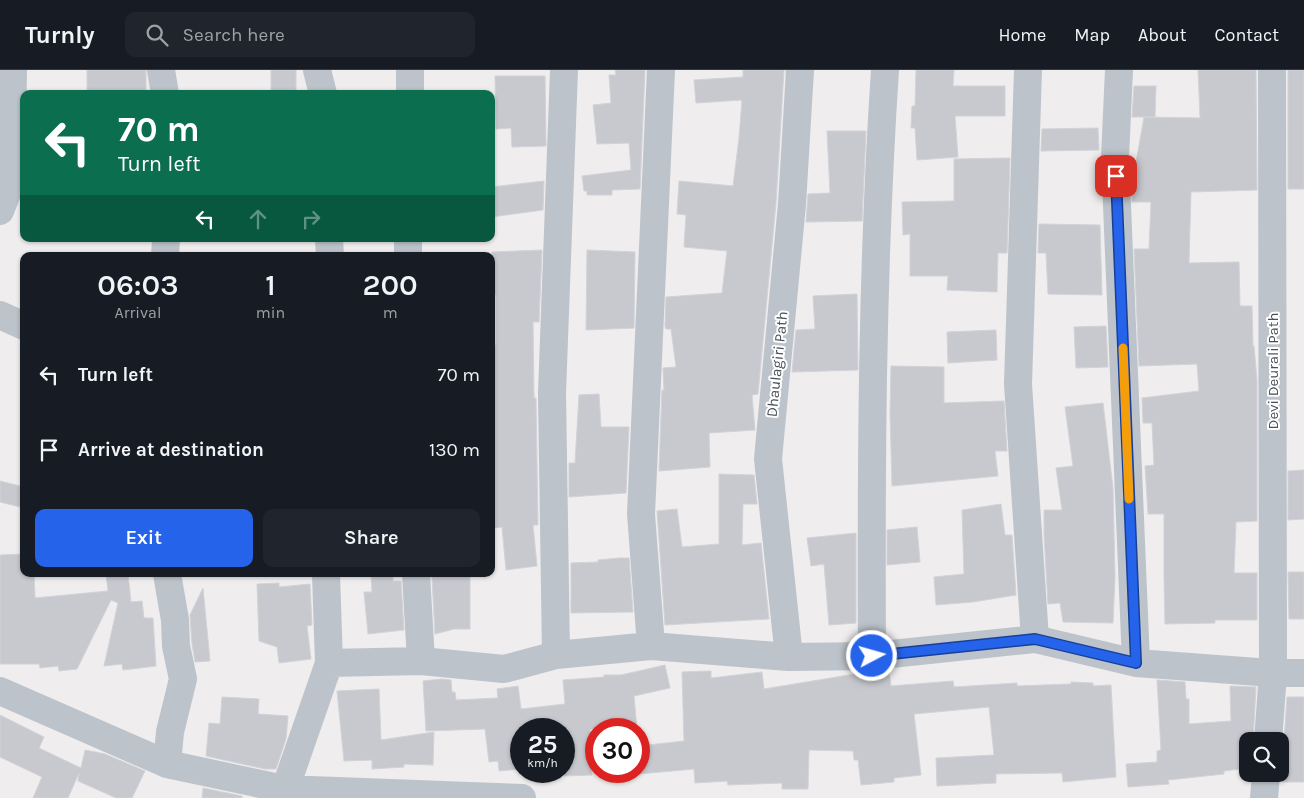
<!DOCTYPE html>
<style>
body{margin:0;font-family:Karla,sans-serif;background:#20242c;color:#f1f3f6;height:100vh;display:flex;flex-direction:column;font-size:19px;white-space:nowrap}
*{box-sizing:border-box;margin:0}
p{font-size:16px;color:#9ea1a6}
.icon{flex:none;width:28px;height:28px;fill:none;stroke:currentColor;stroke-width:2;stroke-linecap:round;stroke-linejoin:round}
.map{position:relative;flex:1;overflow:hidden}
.panel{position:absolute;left:20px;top:182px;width:475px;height:325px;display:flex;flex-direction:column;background:#171b24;border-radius:10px;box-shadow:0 1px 4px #0004}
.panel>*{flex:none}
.top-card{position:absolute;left:20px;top:20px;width:475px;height:152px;border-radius:10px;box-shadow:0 1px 4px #0004;background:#0b6e4f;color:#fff;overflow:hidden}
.tools{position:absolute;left:1239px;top:662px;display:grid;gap:10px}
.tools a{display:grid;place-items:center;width:50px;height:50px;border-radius:10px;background:#171b24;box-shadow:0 1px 4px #0004;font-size:25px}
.speed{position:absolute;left:510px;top:648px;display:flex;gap:10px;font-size:25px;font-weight:700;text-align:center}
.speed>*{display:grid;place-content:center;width:65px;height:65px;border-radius:50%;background:#171b24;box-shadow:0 1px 4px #0004;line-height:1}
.speed small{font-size:12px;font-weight:400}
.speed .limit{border:8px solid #d22;background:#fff;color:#111}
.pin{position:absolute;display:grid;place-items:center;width:42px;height:42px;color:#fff;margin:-21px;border-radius:10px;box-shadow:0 2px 8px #0006}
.me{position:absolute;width:55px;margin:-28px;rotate:84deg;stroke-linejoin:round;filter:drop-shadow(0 0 4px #0008)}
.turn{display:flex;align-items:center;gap:18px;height:105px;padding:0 15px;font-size:22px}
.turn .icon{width:65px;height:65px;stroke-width:2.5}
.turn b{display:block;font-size:35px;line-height:42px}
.lanes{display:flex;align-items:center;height:48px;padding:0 15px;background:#0003;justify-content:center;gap:25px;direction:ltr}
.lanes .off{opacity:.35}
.eta{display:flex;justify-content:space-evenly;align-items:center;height:85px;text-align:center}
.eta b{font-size:30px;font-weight:600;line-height:35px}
.button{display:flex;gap:10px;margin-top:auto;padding:10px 15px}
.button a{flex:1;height:58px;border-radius:10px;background:#2563eb;color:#fff;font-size:20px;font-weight:600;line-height:58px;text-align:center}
.button a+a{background:#20242c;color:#f1f3f6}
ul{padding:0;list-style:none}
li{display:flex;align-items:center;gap:15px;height:75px;padding:0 15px}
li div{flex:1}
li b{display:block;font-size:19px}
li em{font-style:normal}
header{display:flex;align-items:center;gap:30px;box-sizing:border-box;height:70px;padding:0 25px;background:#171b24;border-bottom:1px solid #363941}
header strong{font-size:24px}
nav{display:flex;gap:28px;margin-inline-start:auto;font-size:18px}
.search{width:350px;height:45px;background:#20242c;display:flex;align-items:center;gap:12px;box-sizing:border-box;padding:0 18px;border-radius:10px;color:#9ea1a6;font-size:19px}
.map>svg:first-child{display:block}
</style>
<header>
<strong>Turnly</strong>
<div class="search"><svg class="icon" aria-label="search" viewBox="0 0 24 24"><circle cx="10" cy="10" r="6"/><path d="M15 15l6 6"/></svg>Search here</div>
<nav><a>Home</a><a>Map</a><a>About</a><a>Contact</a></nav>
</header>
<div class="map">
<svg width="1304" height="728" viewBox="0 0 1304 728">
<rect width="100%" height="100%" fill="#efeded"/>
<path fill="#c7c9cf" stroke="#d1d3d8" d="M87 0H146V21L87 23Z
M271 0H296V24H271Z
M615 0H645L640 119 612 120V125H587V121H584L582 106 631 100 629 73 597 74 593 35 611 33 609 5H616Z
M743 0H784L776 133 758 324 752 325 755 360 709 363 710 397 659 401 662 320H664L663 298 676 297 671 259H666L665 256 666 227 722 223 727 181 684 177 686 145 677 144 679 111 733 116 739 68 742 30 696 33 694 10 743 7Z
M916 0H954L953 16H1005V46H955L958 87 917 90 915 58H911L912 36H915Z
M1198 0H1256L1257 120 1191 122 1189 193 1239 192 1240 236H1252L1253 276H1254L1257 310V451L1236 452 1234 503H1257V550H1215V553L1165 554 1164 507V444H1148L1145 396 1154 395 1152 353H1143L1142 328 1199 321 1197 294 1139 296 1134 179H1149L1151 132H1132V115L1144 47 1200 48Z
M1288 0H1304V119H1288Z
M495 6H545L546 76 512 77 511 58 496 59Z
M1134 16H1156L1155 47H1132Z
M1098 58 1099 80 1041 81 1042 59Z
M827 61H866L862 151 806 152 808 124 830 123Z
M1010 88 1007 183H998L997 222 947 220 948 206H910V164L903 165 902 132 954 131V89Z
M544 111 543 140 491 147V117Z
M1039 154 1100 155 1102 225 1048 224 1046 183H1038Z
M542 180 539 252H533L534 328H536L538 455H533L537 496 506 500 502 457 491 458V275H496V225H492V182Z
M587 180 635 182 634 258 586 260Z
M857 224 858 300 792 302 796 260 815 259 813 226Z
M1106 256 1108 297 1076 298 1074 257Z
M996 260 997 290 948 293 947 262Z
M891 296 944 297V333L1004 331 1007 381H995L998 406 892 416 890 344Z
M599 324 601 357H629L626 423 569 427V393H575L579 325Z
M1103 333 1113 418 1115 506 1113 553 1063 552 1060 533 1048 534 1044 464V440H1062L1056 398 1073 396 1065 337Z
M1304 400V449L1288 450V401Z
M719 404 754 405 757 434H743L742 475 761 473 769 549 665 555 657 441 677 439 682 477 719 474Z
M0 411 24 417V438L0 432Z
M1001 434 1005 465H1012L1016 525 973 532 936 535 934 507 964 504 962 440Z
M917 457 920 492 887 495V460Z
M856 463V553L829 555 824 494 811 496 807 468Z
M24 484V504H34L35 528 108 521 106 504H128L131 532 142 531 144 548H153L156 596 123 600 122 594 104 596 118 533 111 530 77 599 59 601 58 596 40 598 39 594H0V485Z
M619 488H629L633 542 571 543V493L598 492V490Z
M1288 502H1304V549H1289Z
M371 504H393V511H401L404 560 368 564 364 522H372Z
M470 504V559H454L435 564 432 507Z
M279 513V517L310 514 312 555 307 556 311 589 279 593 277 577 259 571 257 514Z
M203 518 210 591 195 592 192 574 190 545Z
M665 595 670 618 634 626 637 659H590L592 705 564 706V659H521V699L499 701 498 691 489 692 485 659 426 661 423 611 442 609 451 610 452 622H455L456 630 498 628 497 619 518 616 521 639 565 634 563 610 604 607V605H621Z
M889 600 891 616 953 611 954 617 1017 613V616L1071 614V612L1093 613V616L1111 615 1116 707 1063 712 1062 703 996 704V713L937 716 936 688 994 685 989 637 914 644 921 705 894 708V712L861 715 858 690H854L853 681 809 680 808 719H782V713L728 715 727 711 695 713 694 699 639 704V676L684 671 682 602 711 601V608L762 602 764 619 849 605Z
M1157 610 1185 612 1186 629H1189V654L1231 651 1230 616 1256 617 1253 671H1248V698L1224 701V704L1168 710 1169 714 1128 717 1126 694 1157 692V681L1161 680Z
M379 619 381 670 434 662 433 695 404 694V697L372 699V690L344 691 337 621Z
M222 627 259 629 258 644 288 646 286 669 276 699H265L206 686 209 653 220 654Z
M1287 627H1304V712H1283V695H1280V681L1284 672Z
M0 645 44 667 39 678 81 698 85 680 105 684 145 701 132 728H116L78 711 79 703 68 728H33L42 707 0 687Z
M203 718 242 726V728H202Z"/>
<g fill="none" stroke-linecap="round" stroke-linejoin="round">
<path stroke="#bdc3ca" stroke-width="28" d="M161 0 165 24
M317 0 323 24
M410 0V24
M1028 0 1018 314 1035 569
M1119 0 1115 87 1136 593
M0 141 11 113 13 0
M329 169 330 186
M165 186 166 169
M408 186V169
M0 245 24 256
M167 504 175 550 176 576 183 609 170 662 167 694
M416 504 421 591
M651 576 641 444 661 0
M556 585 552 323 564 0
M872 586C871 391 872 195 885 0
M789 587 768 389 792 134 800 0
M329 593 421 591 504 599 556 585 651 576 789 587 872 586 1035 569 1136 593 1273 603H1304
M0 621 167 694 284 719 522 728
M1268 671 1273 603 1272 0
M282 728 329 593 326 504
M1264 728 1266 704"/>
</g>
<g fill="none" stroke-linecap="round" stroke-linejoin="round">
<g stroke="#184099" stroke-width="12">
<path id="route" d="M872 586 1035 569 1136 593 1116 106"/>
</g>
<use href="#route" stroke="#2563eb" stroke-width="9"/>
<path stroke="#f59e0b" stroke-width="9" d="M1123 278 1129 429"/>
</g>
<g text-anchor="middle" stroke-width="4" stroke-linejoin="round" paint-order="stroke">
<g font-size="15" fill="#474f58" stroke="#fff">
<text transform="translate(777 294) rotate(-84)" y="5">Dhaulagiri Path</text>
<text transform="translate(1273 301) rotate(-90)" y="5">Devi Deurali Path</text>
</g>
</g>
</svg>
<div class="tools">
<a><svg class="icon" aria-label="search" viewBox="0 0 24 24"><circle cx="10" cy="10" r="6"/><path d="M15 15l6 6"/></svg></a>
</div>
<div class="speed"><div>25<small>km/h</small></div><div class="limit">30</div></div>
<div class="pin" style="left:1116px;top:106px;background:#d93025"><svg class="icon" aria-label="arrive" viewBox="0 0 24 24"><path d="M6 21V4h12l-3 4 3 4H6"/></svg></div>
<svg class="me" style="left:872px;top:586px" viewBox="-20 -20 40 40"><circle r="17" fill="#2563eb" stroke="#fff" stroke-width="3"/><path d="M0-11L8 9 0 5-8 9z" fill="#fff"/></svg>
<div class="top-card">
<div class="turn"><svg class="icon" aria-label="left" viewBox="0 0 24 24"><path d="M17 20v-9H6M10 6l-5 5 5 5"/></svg><div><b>70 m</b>Turn left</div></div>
<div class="lanes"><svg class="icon" aria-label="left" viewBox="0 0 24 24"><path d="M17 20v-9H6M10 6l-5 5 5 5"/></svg><svg class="icon off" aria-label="ahead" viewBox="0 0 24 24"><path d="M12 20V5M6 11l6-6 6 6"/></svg><svg class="icon off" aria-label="right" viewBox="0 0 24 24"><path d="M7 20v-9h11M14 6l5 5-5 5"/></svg></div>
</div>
<section class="panel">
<div class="eta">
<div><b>06:03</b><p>Arrival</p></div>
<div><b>1</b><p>min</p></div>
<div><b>200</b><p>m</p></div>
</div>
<ul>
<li><svg class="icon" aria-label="left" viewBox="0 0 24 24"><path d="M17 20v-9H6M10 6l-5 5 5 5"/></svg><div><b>Turn left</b></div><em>70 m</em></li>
<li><svg class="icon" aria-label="arrive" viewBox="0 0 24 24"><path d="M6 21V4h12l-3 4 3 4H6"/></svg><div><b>Arrive at destination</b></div><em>130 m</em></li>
</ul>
<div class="button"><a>Exit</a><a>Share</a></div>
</section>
</div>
